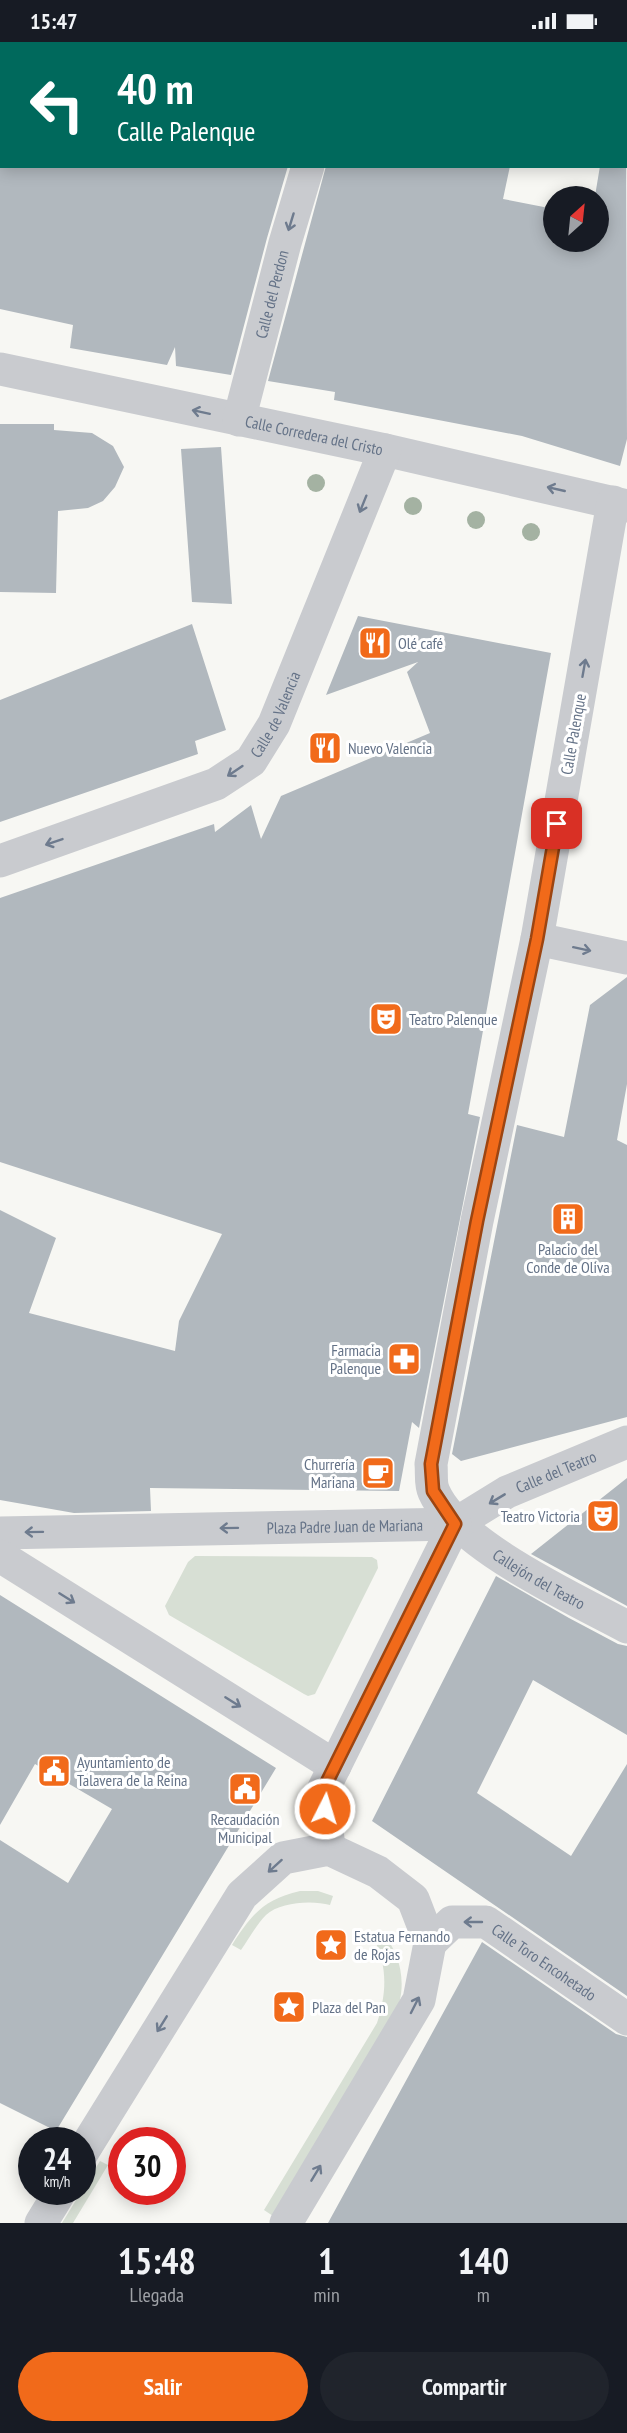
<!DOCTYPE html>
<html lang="es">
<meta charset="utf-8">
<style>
body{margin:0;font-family:"PT Sans Narrow",sans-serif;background:#20242c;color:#f1f3f6;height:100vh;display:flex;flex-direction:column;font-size:22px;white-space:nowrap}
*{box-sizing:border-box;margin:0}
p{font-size:20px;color:#9ea1a6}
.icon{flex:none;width:33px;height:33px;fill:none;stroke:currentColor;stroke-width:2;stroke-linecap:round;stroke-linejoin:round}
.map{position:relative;height:2181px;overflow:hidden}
.details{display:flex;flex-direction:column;background:#171b24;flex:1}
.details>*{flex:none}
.top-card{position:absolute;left:0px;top:0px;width:627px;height:126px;box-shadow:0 3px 15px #0003;background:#00695c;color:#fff;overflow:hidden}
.needle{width:39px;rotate:27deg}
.buttons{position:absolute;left:543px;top:144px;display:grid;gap:12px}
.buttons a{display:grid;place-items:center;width:66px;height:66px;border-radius:50%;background:#171b24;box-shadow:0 3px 15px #0003;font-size:30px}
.speed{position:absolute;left:18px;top:2085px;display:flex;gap:12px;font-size:30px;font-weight:700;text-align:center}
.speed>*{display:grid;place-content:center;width:78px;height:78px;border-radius:50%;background:#171b24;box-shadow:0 3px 15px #0003;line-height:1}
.speed small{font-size:15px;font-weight:400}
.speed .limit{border:9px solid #d22;background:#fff;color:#111}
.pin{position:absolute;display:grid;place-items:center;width:51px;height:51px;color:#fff;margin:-26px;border-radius:12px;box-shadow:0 3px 9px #0006}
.me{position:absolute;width:66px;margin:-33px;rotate:5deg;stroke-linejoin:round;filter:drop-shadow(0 0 4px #0008)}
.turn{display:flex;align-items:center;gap:21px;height:126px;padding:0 18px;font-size:27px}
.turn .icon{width:78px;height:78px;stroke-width:2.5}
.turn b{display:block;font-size:42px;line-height:51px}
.eta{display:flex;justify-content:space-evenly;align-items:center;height:102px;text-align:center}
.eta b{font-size:36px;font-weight:600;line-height:42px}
.action{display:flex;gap:12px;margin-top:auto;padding:12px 18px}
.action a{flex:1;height:69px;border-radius:36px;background:#f16a1a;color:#fff;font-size:24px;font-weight:600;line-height:69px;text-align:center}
.action a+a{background:#20242c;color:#f1f3f6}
.status{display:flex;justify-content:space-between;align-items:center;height:42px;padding:0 30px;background:#171b24;direction:ltr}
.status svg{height:16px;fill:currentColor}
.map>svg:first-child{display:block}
</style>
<div class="status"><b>15:47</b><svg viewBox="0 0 49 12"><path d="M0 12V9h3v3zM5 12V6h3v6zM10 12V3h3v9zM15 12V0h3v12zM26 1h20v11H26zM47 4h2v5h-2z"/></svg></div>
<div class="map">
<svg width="627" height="2181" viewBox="0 0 627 2181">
<rect width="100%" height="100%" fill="#f7f7f3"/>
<path fill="#d7dfd4" d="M195 1514 372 1515 377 1518 378 1526 315 1652 308 1654 304 1652 169 1573 165 1564 188 1520Z
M300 1849H318L333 1854 330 1863C312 1858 280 1860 266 1873 256 1883 249 1897 241 1908L232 1903C251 1873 264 1857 300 1849Z
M381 1889C399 1909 406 1936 399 1962L273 2174 264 2168 377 1981C387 1950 388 1923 372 1893Z
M100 2119 108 2123 73 2181H62Z"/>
<path fill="#b1b8be" d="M626 88 627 397 620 424 522 394 334 358 335 350 268 339 326 124H510L503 157 554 167V200H598V154H595L600 124H626Z
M0 124H288L267 196 231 333 176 324 175 305 167 323 70 306 73 283 0 267Z
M0 382H54V388L92 391 113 404 124 425 115 445 103 459 88 466 58 469 56 551 0 550Z
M221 405 232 562 192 560 181 407Z
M358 574 551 611 468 1072 480 1075 419 1386 412 1380 399 1449 150 1446 151 1469 74 1471 0 1458V1168L56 1196 29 1271 175 1309 179 1279 222 1192 0 1120V856L214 782 215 790 251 763 261 797 281 754 430 691 407 630 418 620 326 653Z
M192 582 226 688 195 699 198 712 0 780V658Z
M627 935V1042L617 1098 627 1103V1375L461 1419 452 1412 517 1083 564 1095 590 963Z
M627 1436V1564L531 1512Z
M496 1534 569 1576 618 1602 627 1604V1693L533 1638 477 1751 571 1814 627 1722V1954L372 1779Z
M0 1553 276 1726 56 2089 0 2061V1798L68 1841 112 1767 35 1722 0 1783Z
M482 1900 616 1992 627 1995V2181H328Z"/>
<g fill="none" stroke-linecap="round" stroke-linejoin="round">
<g stroke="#c9cbcf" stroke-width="33">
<path id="s1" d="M0 1491 455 1482"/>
<path d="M0 1514 335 1724"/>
</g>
<g stroke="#c9cbcf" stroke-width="33">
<path d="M347 2V0"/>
<path id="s2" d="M0 327 385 408 627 464"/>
<path id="s3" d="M239 378 285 201 308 124"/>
<path id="s4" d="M613 460 537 897 477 1179 431 1422C432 1431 430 1442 434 1450 457 1503 575 1557 627 1585"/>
<path id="s5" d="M0 819 216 742 251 719 274 682 385 408"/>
<path d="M537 897 627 916"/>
<path id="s6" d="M455 1482 507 1450 627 1400"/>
<path d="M329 1807 323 1748 455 1482"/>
<path id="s7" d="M430 1901 452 1880H486L627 1977"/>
<path d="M82 2111 242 1853 283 1816 329 1807 378 1830 413 1857 430 1901 419 1958 286 2181"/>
<path d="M41 2181 60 2150"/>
</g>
</g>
<g fill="#a4b2a2">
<circle cx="316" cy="441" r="9"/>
<circle cx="413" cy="464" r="9"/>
<circle cx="476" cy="478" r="9"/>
<circle cx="531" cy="490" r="9"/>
<circle cx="291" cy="1972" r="9"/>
</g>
<defs><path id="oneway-shaft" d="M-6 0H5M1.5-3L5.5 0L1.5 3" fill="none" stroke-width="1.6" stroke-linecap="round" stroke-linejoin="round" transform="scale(1.5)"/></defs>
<g stroke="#6e7b8e">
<use href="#oneway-shaft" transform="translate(291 180) rotate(107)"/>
<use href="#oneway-shaft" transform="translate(201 370) rotate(-168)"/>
<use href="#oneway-shaft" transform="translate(556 447) rotate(-167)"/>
<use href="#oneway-shaft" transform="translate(363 462) rotate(112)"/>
<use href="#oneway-shaft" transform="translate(584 626) rotate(-80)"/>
<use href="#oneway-shaft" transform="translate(235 729) rotate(146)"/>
<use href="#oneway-shaft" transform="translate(54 800) rotate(161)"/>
<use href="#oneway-shaft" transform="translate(582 907) rotate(12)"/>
<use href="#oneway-shaft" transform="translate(497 1457) rotate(149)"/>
<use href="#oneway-shaft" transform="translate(229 1486) rotate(179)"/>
<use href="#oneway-shaft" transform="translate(34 1490) rotate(179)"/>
<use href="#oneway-shaft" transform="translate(67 1556) rotate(32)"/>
<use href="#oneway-shaft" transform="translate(233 1660) rotate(32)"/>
<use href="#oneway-shaft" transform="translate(275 1824) rotate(138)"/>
<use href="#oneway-shaft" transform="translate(473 1880) rotate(180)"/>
<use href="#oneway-shaft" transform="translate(415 1963) rotate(-63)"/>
<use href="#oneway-shaft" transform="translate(162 1982) rotate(122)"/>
<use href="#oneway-shaft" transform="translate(316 2131) rotate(-59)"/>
</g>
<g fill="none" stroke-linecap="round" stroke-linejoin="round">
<g stroke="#9d4511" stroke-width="15">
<path id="route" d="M325 1767 323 1748 455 1482 433 1449 431 1422 477 1179 537 897 557 782"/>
</g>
<use href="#route" stroke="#f16a1a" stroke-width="10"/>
</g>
<defs>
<g id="restaurant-square" transform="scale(1.725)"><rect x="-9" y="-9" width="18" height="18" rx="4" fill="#f16a1a" stroke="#fff"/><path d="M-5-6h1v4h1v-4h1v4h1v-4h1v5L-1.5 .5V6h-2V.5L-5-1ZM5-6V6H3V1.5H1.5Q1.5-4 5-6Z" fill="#fff"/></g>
<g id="theatre-square" transform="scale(1.725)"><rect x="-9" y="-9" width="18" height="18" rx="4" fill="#f16a1a" stroke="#fff"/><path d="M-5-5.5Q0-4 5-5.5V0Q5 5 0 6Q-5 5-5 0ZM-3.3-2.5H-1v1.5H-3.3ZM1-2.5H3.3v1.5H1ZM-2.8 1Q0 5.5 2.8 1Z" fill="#fff"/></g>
<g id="building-square" transform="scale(1.725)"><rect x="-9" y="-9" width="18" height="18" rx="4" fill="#f16a1a" stroke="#fff"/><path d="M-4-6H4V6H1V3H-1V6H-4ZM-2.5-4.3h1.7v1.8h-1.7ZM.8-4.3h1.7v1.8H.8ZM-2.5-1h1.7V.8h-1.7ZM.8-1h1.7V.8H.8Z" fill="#fff"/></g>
<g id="pharmacy-square" transform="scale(1.725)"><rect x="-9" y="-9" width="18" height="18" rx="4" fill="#f16a1a" stroke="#fff"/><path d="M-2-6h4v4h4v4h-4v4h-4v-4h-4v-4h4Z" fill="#fff"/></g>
<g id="cafe-square" transform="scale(1.725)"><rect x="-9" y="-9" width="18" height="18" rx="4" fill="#f16a1a" stroke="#fff"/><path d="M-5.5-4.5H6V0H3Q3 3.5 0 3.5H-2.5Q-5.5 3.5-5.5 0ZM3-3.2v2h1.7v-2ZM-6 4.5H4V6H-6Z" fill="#fff"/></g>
<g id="civic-square" transform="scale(1.725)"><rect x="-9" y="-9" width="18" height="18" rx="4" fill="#f16a1a" stroke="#fff"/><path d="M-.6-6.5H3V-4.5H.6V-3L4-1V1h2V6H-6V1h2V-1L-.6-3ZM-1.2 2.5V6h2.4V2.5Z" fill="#fff"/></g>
<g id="sight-square" transform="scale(1.725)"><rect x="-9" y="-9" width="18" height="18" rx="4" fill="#f16a1a" stroke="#fff"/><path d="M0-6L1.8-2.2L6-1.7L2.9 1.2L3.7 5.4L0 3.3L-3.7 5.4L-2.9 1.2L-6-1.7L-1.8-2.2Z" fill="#fff"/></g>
</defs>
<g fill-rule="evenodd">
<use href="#restaurant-square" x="375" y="601"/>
<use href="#restaurant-square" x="325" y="706"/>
<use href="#theatre-square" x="386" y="977"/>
<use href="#building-square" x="568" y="1177"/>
<use href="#pharmacy-square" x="404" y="1317"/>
<use href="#cafe-square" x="378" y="1431"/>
<use href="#theatre-square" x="603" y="1474"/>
<use href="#civic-square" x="54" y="1729"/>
<use href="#civic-square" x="245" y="1747"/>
<use href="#sight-square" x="331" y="1903"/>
<use href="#sight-square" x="289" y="1965"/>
</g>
<g text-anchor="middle" stroke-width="6" stroke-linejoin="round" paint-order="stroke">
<g font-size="16" fill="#647287" stroke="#fff">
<text dy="6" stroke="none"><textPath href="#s3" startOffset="130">Calle del Perdon</textPath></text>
<text dy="6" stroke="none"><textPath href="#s2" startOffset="321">Calle Corredera del Cristo</textPath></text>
<text dy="6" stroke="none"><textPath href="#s5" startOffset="324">Calle de Valencia</textPath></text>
<text transform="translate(573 692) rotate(-80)" y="6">Calle Palenque</text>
<text dy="6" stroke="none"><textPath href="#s6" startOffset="114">Calle del Teatro</textPath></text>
<text dy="6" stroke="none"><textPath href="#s1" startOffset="345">Plaza Padre Juan de Mariana</textPath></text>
<text dy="6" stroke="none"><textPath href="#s4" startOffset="1146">Callejón del Teatro</textPath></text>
<text dy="6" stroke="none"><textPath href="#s7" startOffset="135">Calle Toro Encohetado</textPath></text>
</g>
<g font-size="16" fill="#647287" stroke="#fff" text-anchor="start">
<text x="398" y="607">Olé café</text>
<text x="348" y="712">Nuevo Valencia</text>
<text x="409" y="983">Teatro Palenque</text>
<text x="568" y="1213" text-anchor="middle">Palacio del<tspan x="568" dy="18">Conde de Oliva</tspan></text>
<text x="381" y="1314" text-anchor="end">Farmacia<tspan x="381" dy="18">Palenque</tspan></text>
<text x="355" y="1428" text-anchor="end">Churrería<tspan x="355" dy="18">Mariana</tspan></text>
<text x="580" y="1480" text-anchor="end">Teatro Victoria</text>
<text x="77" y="1726">Ayuntamiento de<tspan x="77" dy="18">Talavera de la Reina</tspan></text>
<text x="245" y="1783" text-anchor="middle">Recaudación<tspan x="245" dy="18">Municipal</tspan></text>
<text x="354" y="1900">Estatua Fernando<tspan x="354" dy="18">de Rojas</tspan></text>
<text x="312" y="1971">Plaza del Pan</text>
</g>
</g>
</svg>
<div class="buttons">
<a><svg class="needle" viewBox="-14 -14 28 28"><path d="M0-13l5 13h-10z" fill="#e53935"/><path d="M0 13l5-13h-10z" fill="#9ea1a6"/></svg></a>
</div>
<div class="speed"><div>24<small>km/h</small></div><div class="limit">30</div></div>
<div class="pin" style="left:557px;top:782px;background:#d93025"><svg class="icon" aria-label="arrive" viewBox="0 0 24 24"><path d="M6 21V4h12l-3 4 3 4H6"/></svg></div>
<svg class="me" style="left:325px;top:1767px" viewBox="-20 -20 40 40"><circle r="17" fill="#f16a1a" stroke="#fff" stroke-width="3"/><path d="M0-11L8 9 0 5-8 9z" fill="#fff"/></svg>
<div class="top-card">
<div class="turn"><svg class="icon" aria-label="left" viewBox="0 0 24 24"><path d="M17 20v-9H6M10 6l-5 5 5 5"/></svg><div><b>40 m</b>Calle Palenque</div></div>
</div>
</div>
<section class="details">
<div class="eta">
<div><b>15:48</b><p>Llegada</p></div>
<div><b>1</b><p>min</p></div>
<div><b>140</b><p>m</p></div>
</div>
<div class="action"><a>Salir</a><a>Compartir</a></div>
</section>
